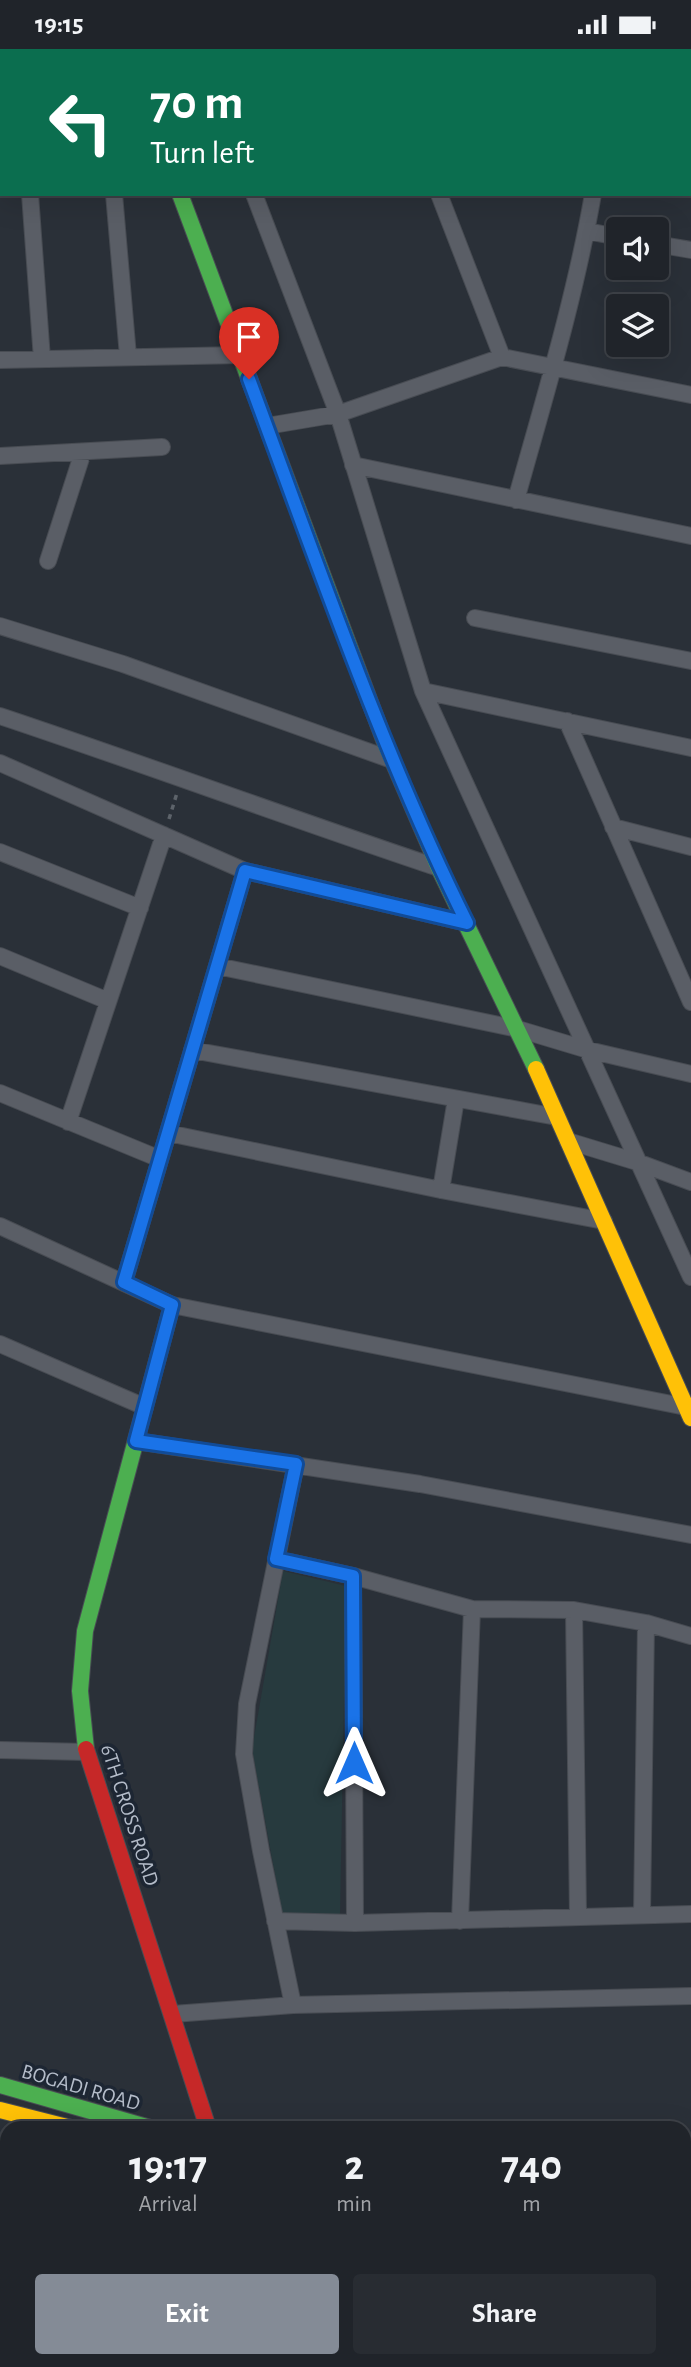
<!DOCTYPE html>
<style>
body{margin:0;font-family:"Alegreya Sans",sans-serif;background:#282c32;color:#f1f3f6;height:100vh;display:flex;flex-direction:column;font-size:26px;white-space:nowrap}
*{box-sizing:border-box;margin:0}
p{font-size:23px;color:#a2a4a8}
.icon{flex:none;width:38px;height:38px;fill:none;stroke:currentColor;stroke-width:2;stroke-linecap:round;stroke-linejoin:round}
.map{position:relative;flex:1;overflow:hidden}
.drawer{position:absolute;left:0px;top:2072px;width:691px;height:247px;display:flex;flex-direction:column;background:#20242a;border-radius:21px 21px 0 0;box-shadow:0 7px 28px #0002,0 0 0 2px #3d4147}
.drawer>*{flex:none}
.top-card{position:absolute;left:0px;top:0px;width:691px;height:147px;box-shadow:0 7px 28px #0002,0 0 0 2px #3d4147;background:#0b6e4f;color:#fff;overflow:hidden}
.buttons{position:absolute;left:606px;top:168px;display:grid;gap:14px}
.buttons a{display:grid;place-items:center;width:63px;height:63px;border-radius:7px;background:#20242a;box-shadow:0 7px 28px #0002,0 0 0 2px #3d4147;font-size:35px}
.pin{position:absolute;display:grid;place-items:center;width:60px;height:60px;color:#fff;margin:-72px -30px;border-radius:50% 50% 50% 0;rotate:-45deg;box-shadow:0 0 7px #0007}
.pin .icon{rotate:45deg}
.me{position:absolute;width:77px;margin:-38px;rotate:0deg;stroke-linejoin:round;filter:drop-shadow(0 0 5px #0008)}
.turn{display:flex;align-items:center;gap:24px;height:147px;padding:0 35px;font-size:32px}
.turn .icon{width:91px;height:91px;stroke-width:2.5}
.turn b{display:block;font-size:49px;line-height:60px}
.eta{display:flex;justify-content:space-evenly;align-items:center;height:119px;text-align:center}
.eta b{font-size:42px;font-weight:700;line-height:49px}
.primary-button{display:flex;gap:14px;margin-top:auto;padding:14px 35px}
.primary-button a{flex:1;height:80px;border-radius:7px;background:#848b96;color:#fff;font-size:28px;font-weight:700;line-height:80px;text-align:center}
.primary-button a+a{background:#282c32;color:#f1f3f6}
.status{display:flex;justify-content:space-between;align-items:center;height:49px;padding:0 35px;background:#20242a;direction:ltr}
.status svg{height:19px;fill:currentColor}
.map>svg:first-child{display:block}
</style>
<div class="status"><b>19:15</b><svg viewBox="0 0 49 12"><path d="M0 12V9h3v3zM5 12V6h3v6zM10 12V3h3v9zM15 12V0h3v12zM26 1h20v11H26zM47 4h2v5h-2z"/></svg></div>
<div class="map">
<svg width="691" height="2318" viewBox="0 0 691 2318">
<rect width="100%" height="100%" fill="#2a3038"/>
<path fill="#273a3e" d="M283 1522 346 1537 340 1867 282 1864 252 1700Z"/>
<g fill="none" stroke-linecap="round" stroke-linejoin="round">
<path stroke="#384963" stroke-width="5" d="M678 0 687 2"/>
<g stroke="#484c53" stroke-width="18">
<path id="street" d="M125 0 126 2
M198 0 199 2
M384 0V2
M426 0 433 2
M65 2 89 0
M0 6H2
M690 69 691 70
M30 145 42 310
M114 145 128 307
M254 145 338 365 423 642 691 1228
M439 145 502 308
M587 182 618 188
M656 195 691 201
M0 311 240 306
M267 377 338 365 502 308 691 346
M0 407 162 398
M353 416 691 487
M516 451C544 350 575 249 593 145
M48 512 83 403
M475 569 691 612
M0 577 123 615 392 711
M423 642 691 699
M0 667C147 716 292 770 439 819
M567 672 691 953
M0 714 245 822 467 874
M613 778 691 798
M0 803 140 859
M0 907 108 952
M217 917 518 980 588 1001 691 1025
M192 1001 557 1068
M0 1044 160 1110
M68 1073 164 786
M168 1084 441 1141 604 1172
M568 1092 637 1113 691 1133
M441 1141 456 1050
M0 1177 172 1256 691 1359
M124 1233 245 822
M0 1295 145 1358
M136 1392 420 1435 691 1486
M276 1510 353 1527 472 1560 574 1561 646 1574 691 1587
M353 1527 355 1874 691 1865
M574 1561 578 1867
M0 1701 86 1703
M642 1866 646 1574
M275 1872 355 1874
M460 1872 472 1560
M293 1956 261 1802 244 1705 247 1655 296 1415
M173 1965 293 1956 691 1947
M0 2286 7 2289
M325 2312 345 2318
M31 2318 33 2312
M282 2318 283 2312
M647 2318 649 2312"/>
</g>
<g stroke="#484c53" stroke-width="18">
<path id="fast" d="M180 145 386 696 439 819 536 1020
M86 1700 80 1642 85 1582 172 1256
M0 2036 150 2079
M684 2112H691
M684 2130H691"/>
</g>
<g stroke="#484c53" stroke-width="18">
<path id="slow" d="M536 1020 691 1369
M0 2061 71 2079"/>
</g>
<g stroke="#484c53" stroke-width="18">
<path id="jam" d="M86 1700 208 2079"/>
</g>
<path stroke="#5d636a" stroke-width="3.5" stroke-dasharray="5 5" stroke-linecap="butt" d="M169 770 177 744"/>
<use href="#street" stroke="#5a5e66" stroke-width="16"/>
<use href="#fast" stroke="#4caf50" stroke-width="16"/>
<use href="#slow" stroke="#ffc107" stroke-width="16"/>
<use href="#jam" stroke="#c62828" stroke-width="16"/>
</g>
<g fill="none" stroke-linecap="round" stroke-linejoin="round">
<g stroke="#114b97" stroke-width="18">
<path id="route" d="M249 330C317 513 380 699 467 874L245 822 124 1233 172 1256 136 1392 296 1415 276 1510 353 1527 354 1714"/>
</g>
<use href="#route" stroke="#1a73e8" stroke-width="12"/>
</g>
<g text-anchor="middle" stroke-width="7" stroke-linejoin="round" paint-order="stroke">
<g font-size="21" fill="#b4bcc9" stroke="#1d2633">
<text transform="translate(130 1766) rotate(72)" y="7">6TH CROSS ROAD</text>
<text transform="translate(81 2038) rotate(16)" y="7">BOGADI ROAD</text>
</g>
</g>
</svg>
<div class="buttons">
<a><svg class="icon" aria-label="sound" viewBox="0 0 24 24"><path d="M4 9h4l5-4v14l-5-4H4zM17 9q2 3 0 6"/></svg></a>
<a><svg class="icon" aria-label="layers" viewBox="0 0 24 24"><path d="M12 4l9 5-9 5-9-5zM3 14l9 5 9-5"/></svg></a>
</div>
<div class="pin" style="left:249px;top:330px;background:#d93025"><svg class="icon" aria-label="arrive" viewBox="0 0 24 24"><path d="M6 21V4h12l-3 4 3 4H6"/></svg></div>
<svg class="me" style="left:354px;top:1714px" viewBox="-20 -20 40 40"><path d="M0-17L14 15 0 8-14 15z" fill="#1a73e8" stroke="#fff" stroke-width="4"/></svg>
<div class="top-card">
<div class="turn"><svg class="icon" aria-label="left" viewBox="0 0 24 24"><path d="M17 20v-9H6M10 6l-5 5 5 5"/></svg><div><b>70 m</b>Turn left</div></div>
</div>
<section class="drawer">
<div class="eta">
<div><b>19:17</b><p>Arrival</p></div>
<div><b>2</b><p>min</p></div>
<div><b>740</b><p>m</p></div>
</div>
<div class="primary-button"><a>Exit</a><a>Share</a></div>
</section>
</div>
